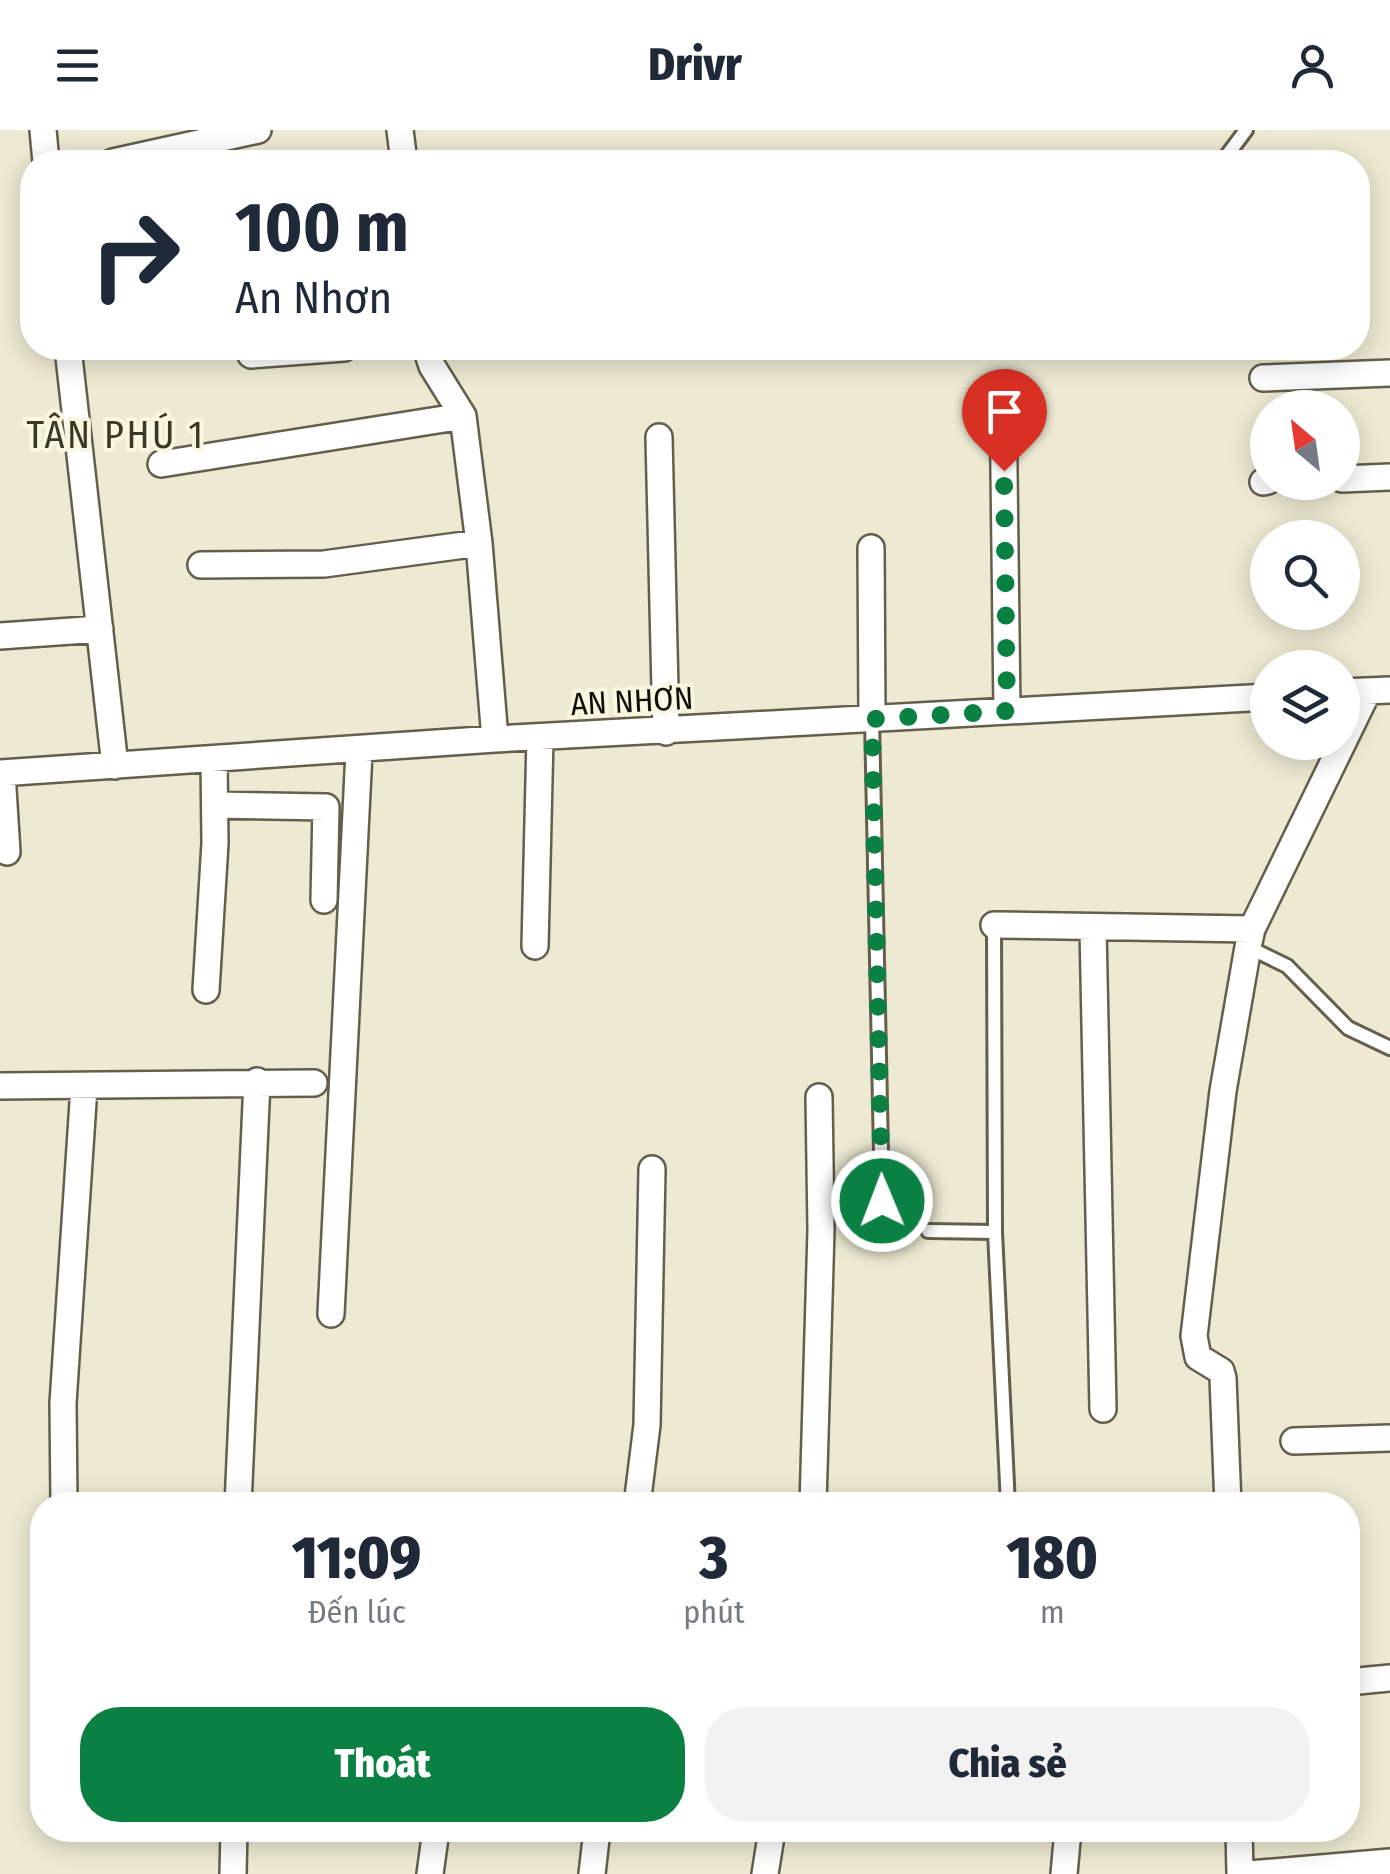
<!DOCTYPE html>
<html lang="vi">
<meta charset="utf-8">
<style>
body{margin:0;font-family:"Fira Sans Condensed",sans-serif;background:#f2f2f3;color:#1f2937;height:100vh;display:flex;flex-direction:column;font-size:38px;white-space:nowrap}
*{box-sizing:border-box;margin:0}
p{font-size:32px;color:#747a83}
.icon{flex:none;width:55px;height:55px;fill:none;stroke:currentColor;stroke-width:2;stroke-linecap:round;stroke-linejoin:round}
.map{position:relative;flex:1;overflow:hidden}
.drawer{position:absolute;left:30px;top:1362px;width:1330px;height:350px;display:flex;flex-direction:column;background:#fff;border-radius:40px;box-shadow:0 5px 25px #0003}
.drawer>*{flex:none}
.guide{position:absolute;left:20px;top:20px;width:1350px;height:210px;border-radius:40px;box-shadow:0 5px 25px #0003;background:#fff;color:#1f2937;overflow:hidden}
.needle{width:65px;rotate:331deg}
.tools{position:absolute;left:1250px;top:260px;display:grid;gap:20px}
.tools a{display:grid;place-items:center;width:110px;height:110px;border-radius:50%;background:#fff;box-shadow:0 5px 25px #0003;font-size:50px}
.pin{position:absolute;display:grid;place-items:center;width:85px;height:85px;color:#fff;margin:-102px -42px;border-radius:50% 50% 50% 0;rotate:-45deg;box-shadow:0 0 10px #0007}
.pin .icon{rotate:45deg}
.me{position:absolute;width:110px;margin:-55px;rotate:359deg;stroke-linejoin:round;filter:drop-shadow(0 0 8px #0008)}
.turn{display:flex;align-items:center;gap:35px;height:210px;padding:0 50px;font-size:45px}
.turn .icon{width:130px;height:130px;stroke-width:2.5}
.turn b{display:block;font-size:70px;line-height:85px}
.eta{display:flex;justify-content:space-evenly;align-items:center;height:170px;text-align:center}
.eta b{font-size:60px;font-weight:800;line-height:70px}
.button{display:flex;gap:20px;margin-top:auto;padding:20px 50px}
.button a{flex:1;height:115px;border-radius:40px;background:#0b8043;color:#fff;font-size:40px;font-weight:800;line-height:115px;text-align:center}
.button a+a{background:#f2f2f3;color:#1f2937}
header{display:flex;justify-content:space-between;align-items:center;height:130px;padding:0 50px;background:#fff;font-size:45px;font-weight:800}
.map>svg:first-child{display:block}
</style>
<header><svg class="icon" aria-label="menu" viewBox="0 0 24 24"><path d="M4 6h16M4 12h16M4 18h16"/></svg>Drivr<svg class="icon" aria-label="person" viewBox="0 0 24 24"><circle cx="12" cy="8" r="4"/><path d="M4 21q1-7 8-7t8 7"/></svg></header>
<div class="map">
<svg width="1390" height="1744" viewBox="0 0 1390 1744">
<rect width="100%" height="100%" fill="#ede9d2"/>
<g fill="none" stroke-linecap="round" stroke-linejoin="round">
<g stroke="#635f4c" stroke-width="18">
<path id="service" d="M1222 32 1246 0
M872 589 882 1071
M994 795 995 1102 1008 1375
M1248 817 1287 836 1348 898 1390 918
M928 1101 995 1102"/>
</g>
<g stroke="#635f4c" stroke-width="30">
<path id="minor" d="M43 0 46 32
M400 0 404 32
M113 32 258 0
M68 218 115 636
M426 218 432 236 463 286 479 413 495 609
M251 225 344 218
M1263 248 1390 243
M1003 261 1007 581
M659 307 666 602
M161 334 463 286
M1342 349 1390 347
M1263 352 1268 351
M871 418 872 589
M201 435 324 434 479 413
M0 506 100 499
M1342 562 1390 560
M0 643 495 609 1268 567
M2 643 7 722
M215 675 326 677 324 770
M994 795 1252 799
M1093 798 1103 1279
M535 816 540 608
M206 860 215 713 214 629
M0 956 314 953
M331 1184 359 622
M1294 1311 1390 1308
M64 1375 63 1273 84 957
M238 1375 257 951
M637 1375 647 1295 652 1039
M813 1375 821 1100 819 967
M1228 1375 1223 1248 1221 1241 1198 1227 1194 1206 1223 961 1248 817 1252 799 1368 561
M1348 1552 1390 1548
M1239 1700 1240 1744
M233 1744 234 1700
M430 1744 436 1700
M592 1744 597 1700
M765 1744 772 1700
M1064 1744 1068 1700
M1249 1744 1390 1732"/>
</g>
<use href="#service" stroke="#fff" stroke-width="12"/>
<use href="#minor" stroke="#fff" stroke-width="25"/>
</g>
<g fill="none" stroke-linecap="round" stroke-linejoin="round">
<path stroke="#0b8043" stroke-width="18" stroke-dasharray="0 32.4" d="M882 1071 872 589 1007 581 1004 341"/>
</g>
<g text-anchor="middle" stroke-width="8" stroke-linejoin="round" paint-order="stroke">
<g font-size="32" fill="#111008" stroke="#faf6df">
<text transform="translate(632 571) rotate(-3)" y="11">AN NHƠN</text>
</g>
<g font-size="38" letter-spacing="2.5" fill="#3b3725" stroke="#faf6df">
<text x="116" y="318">TÂN PHÚ 1</text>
</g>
</g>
</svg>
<div class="tools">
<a><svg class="needle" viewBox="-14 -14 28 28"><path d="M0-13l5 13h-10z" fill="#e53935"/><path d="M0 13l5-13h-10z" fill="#747a83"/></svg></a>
<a><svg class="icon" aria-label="search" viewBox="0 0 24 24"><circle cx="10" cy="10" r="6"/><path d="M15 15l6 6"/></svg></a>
<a><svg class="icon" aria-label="layers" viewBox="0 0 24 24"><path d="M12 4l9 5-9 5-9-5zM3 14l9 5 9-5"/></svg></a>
</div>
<div class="pin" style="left:1004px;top:341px;background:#d93025"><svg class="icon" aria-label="arrive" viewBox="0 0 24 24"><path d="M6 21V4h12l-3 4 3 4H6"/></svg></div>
<svg class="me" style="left:882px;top:1071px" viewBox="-20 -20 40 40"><circle r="17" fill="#0b8043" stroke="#fff" stroke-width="3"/><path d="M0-11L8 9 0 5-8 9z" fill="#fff"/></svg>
<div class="guide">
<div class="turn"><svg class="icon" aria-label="right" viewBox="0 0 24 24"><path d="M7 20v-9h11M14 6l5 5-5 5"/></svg><div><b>100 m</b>An Nhơn</div></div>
</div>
<section class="drawer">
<div class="eta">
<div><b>11:09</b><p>Đến lúc</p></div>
<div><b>3</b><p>phút</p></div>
<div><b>180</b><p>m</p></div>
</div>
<div class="button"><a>Thoát</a><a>Chia sẻ</a></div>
</section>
</div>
